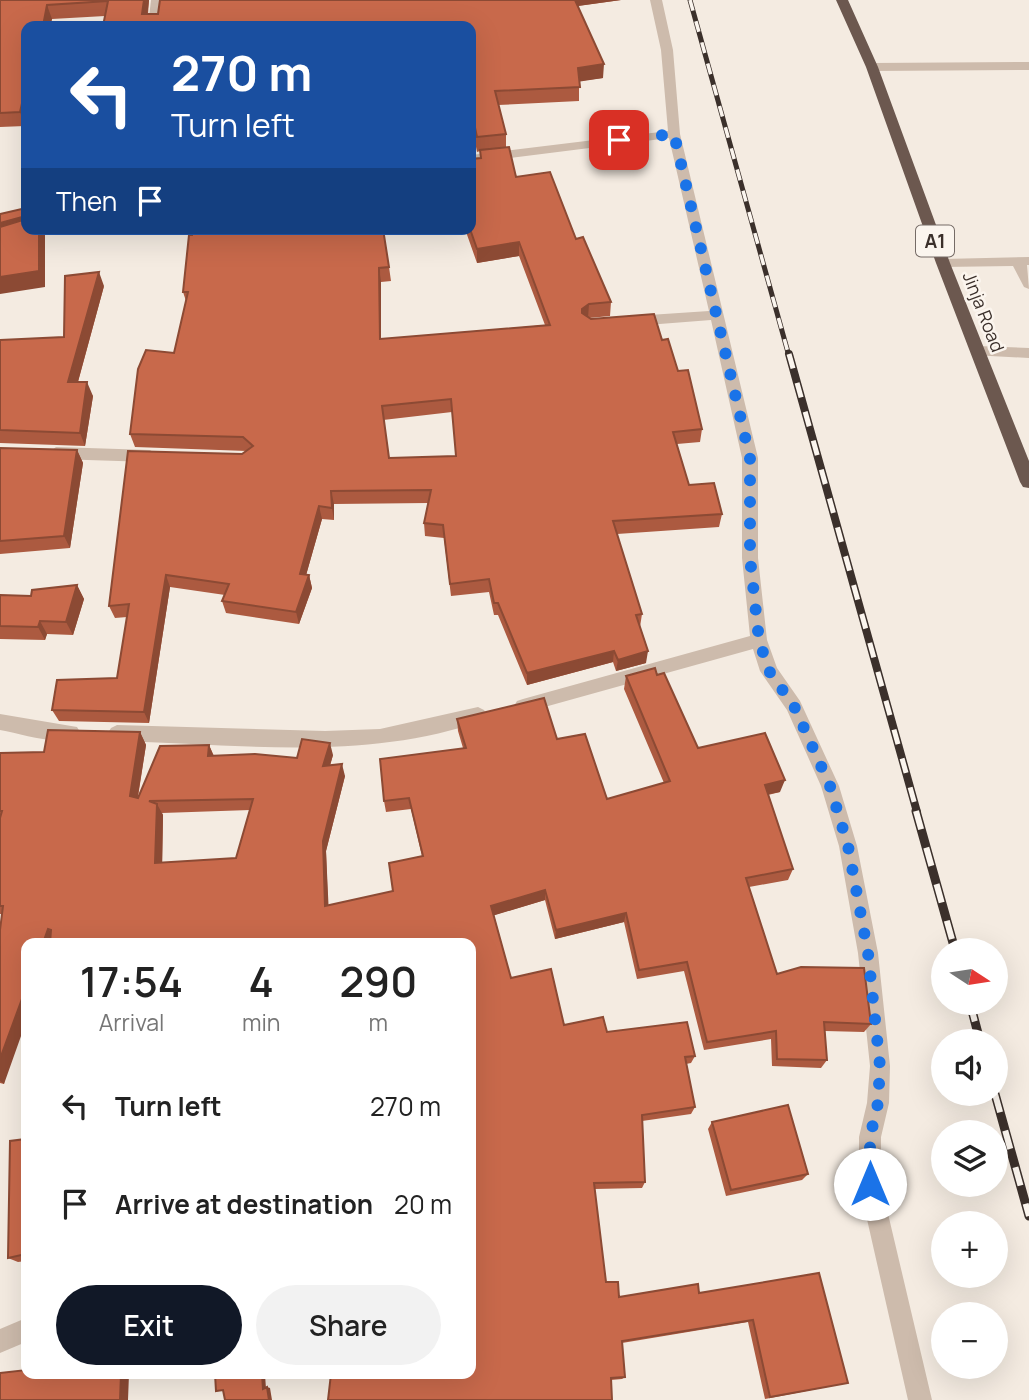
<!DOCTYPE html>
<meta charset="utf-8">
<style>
body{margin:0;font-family:Manrope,sans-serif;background:#f2f2f2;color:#222;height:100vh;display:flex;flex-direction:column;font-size:26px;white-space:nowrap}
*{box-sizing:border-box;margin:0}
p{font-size:23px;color:#767676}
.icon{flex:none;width:38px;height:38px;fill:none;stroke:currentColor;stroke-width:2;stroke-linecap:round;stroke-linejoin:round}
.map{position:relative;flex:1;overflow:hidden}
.sheet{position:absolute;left:21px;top:938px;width:455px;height:441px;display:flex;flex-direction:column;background:#fff;border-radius:14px;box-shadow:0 7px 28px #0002}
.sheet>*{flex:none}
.banner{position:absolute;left:21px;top:21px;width:455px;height:214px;border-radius:14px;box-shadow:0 7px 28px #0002;background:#1a4fa0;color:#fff;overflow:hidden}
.needle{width:46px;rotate:102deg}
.fabs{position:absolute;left:931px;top:938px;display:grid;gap:14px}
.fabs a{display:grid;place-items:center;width:77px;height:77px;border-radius:50%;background:#fff;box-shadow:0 7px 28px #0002;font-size:35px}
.pin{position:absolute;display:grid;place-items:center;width:60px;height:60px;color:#fff;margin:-30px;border-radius:14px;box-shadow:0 4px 10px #0006}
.me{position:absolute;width:77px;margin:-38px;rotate:0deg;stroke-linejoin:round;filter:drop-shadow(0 0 5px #0008)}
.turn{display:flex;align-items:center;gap:24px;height:147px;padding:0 35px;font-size:32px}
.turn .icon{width:91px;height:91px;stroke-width:2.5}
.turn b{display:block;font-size:49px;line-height:60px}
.then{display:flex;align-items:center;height:66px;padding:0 35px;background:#0003;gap:14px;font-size:26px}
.eta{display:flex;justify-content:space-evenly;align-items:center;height:119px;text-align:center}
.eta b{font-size:42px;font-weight:600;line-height:49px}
.primary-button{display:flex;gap:14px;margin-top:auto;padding:14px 35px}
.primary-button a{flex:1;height:80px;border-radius:42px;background:#111827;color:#fff;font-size:28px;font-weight:600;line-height:80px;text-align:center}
.primary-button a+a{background:#f2f2f2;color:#222}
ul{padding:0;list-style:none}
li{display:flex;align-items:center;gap:21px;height:98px;padding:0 35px}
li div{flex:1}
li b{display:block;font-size:26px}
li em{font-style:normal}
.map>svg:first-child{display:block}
</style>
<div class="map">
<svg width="1029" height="1400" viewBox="0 0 1029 1400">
<rect width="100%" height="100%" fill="#f4ebe1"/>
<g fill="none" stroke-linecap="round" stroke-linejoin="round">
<path fill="#cdbbac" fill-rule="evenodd" d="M1029 257V265H1027L1029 289 1024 287 1013 266 943 267 936 263 943 259Z
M977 346 1029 348V358L972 355V347Z"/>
<path fill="#cdbbac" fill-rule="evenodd" d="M151 0H163L160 26H148Z
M650 0H662L673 50 680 134 758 458V558L767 640 777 668 800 701 839 786 857 846 878 953 890 1066 889 1103 881 1137V1184L932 1400H908L859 1184V1137L867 1103 870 1066 858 953 839 846 821 786 787 710 760 671 753 649 523 713 517 711 514 706 517 701 523 699 750 636 742 558V458L711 320 634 326 627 321 634 316 709 311 669 138 471 163V155L668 131 661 50Z
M1029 62V70L872 71 866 67 872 63Z
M56 447 150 450 158 456 150 462 56 459 48 453Z
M478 707 484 710 487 715 484 720C368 762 238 744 117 741L111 738 108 733 111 728 117 725 325 731 380 729Z
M0 714 77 727 80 732 77 737C54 746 23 734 0 730Z
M26 1318V1342L0 1353V1329Z"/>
<path fill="#6c584f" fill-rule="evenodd" d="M836 0H848L878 67 950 263 1029 461V488L1023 487 1020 482 936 263 866 67Z"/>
<g stroke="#3b302b" stroke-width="5">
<path id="rail-far2" d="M690 0 789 356"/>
</g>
<g stroke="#3b302b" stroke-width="8">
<path id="rail-far1" d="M789 354 917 812"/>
</g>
<g stroke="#3b302b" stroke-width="9">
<path id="rail" d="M916 811 955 950
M970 1003 980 1041
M995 1094 1029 1216"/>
</g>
<use href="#rail-far2" stroke="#fbf5ee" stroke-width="3.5" stroke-dasharray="11" stroke-linecap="butt"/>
<use href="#rail-far1" stroke="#fbf5ee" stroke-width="5" stroke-dasharray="15" stroke-linecap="butt"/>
<use href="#rail" stroke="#fbf5ee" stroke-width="6" stroke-dasharray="19" stroke-linecap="butt"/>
</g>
<path fill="#ac5a40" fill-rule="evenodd" d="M0 0H149L148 14H158L160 0H621L577 6 603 78 579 81V101L498 105 506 134V147L516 177 576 239 611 302 610 316 589 318 662 340 678 371 702 429 700 442 677 444 689 485 722 514 719 527 617 534 642 614 640 627 646 663 616 671 613 662 527 685 498 615H494L489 592 451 596 444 538 425 536 424 523 428 503 334 504V520L322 519 306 575H309L312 588 299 624 226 613 222 601 225 595 170 587 149 723 59 721 52 710 117 678 127 617 115 618 109 606 242 454 247 451 135 447 130 434 174 353 186 301 183 292 389 267 391 281 381 282V339L545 325 519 256 477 263 465 229H471L480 158V151L477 152 471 121V26L105 16 52 19 50 26H26V120L25 126 0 127ZM452 412 456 456 389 458 383 420Z
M104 286 78 382 93 396 85 446 0 443V340L64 337Z
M0 448 77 450 83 463 70 548 0 554Z
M77 585 84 599 73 635 47 634 45 640 0 639V595L31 596Z
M657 675 698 748 780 792 768 795 793 869 788 880 749 887 777 974 871 1024 864 1032 825 1031 827 1060 821 1068 772 1066 771 1039 704 1050 684 971 637 979 624 922 555 939 545 900 494 915 511 978 564 1025 607 1032 695 1056 691 1063 686 1064 695 1107 691 1114 642 1121 645 1182 642 1188 594 1189 606 1282 619 1297 699 1293 819 1273 848 1383 765 1399 748 1322 622 1343 625 1377 622 1379 611 1380 471 1374V943H26L4 1084 0 1083V930L2 914H0V753L44 752 140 732 146 745 138 797 209 745 214 756 297 758 333 755 330 766 345 776 326 851 328 906 393 891 422 856 411 809 386 812 384 801 463 748 458 731 457 719 557 739 607 799 664 783 624 689 626 676ZM250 810 236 858 162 863 163 815 162 813Z
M712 1122 808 1174 802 1180 726 1196 708 1129Z
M26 1139V1261L18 1262 8 1258Z"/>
<path fill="#8c4a34" d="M144 0H149L146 26 142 14Z
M571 0H621L571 7Z
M47 5 52 19 50 26H43Z
M604 64 603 78 577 82 578 68Z
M25 86H26V120L25 126 20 112Z
M22 217 25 225 0 229V223Z
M39 229H44L45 231V287L0 294V277Z
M519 242V256L477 263V249Z
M379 268 381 282V353L380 339Z
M99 272 104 286 74 396 68 382Z
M589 304 588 318 581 323 582 309Z
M87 382 93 396 85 446 80 433Z
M77 450 83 463 70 548 64 536Z
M331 491 334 504V520L332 508Z
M319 506 322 519 303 586 300 574Z
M166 575 170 587 149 723 144 712Z
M309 575 312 588 299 624 296 612Z
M77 585 84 599 73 635 66 622Z
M40 621 47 634 45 640 38 627Z
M614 651 613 662 527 685V673Z
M648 651 646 663 616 671 618 660Z
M140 732 146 745 136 807 130 796Z
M330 743 333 755 326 778 323 766Z
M209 745 214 757 208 756Z
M342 764 345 776 326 851 329 916 325 906 323 841Z
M785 780 780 792 760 796 765 785Z
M157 804 163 815 162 874 155 863Z
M545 890V900L492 916 491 906Z
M626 913 624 922 555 939 556 930Z
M48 929 57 939 55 943H43Z
M26 988V1022L4 1084 0 1081V1059Z
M121 1374H129L128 1400H120Z
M262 1374H265L266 1389H263Z
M267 1387 270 1388 272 1400H269Z"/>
<path fill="#c8694b" stroke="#8c4a34" stroke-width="2" fill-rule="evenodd" d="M0 0H144L142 14H158L160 0H575L604 64 578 68 580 87 495 91 506 134 477 137 471 109V26H103L108 1 47 5 43 26H26V86L20 112 0 113Z
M509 147 516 177 550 172 576 239 583 237 611 302 589 304 582 309V313L591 319 654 314 662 340 668 339 678 371 688 370 702 429 673 432 689 485 714 483 722 514 613 521 642 614 636 615 648 651 618 660 614 651 527 673 498 603H494L489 579 450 584 443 525 424 523 431 490 331 491 332 508 319 506 300 574 309 575 296 612 222 601 229 584 166 575 144 712 52 710 57 680 117 678 129 604 109 606 128 451 242 454 253 446 243 437 130 434 138 369 146 350 174 353 188 292H183L189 235H192L193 229H383L389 267 379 268 380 339 550 325 519 242 477 249 470 229H471V159L481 158 480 150ZM451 399 456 456 389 458 382 406Z
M26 208V218L22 217 0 223V214Z
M26 219V229H39V271L0 277V227Z
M99 272 68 382H87L80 433 0 430V340L64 337 65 276Z
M0 448 77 450 64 536 0 541Z
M77 585 66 622 40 621 38 627 0 626V595L31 596 32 590Z
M655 668 657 675 664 673 698 748 765 733 785 780 765 785 793 869 746 878 777 974 801 967 864 968 871 1024 824 1022 827 1060 777 1059 776 1031 707 1042 687 962 639 970 626 913 556 930 545 890 491 906 511 978 551 969 564 1025 603 1017 607 1032 687 1022 695 1056 685 1057 695 1107 642 1115 645 1182 594 1183 606 1282H618L619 1297 698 1284 699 1293 819 1273 848 1383 770 1397 753 1320 622 1341 625 1377 611 1378 612 1400H328L331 1374H471V943H50L51 930 48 929 43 943H26V988L0 1059V930L3 906H0V818L2 811H0V753L44 752 48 730 140 732 130 796 138 798 160 746 209 745 208 756 255 754 297 758 302 739 330 743 323 766 342 764 323 841 325 906 393 891 389 863 423 856 409 798 384 801 380 759 466 748 457 719 544 698 557 739 585 734 607 799 670 781 626 676ZM253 799 236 858 155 863 157 804 149 801Z
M788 1105 808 1174 731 1190 712 1122Z
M26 1139V1254L8 1258 10 1141Z
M26 1370V1374H121L120 1400H0V1373Z
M215 1374H262L263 1389 267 1387 269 1400H225L223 1390 216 1391Z"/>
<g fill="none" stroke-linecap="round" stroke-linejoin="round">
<path stroke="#1a73e8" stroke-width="12" stroke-dasharray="0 21.6" d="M619 140 674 134 750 458V558L759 640 769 671 794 706 830 786 848 846 868 953 880 1066 878 1103 870 1137V1184"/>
</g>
<g text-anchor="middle" stroke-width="5" stroke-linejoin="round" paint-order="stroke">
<g font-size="18" fill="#3b302b" stroke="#fbf5ee">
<text transform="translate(983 312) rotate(69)" y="6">Jinja Road</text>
</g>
<rect fill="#fbf5ee" stroke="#756b66" stroke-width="2" x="916" y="225.5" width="38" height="31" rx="5"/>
<g font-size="19" font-weight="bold" fill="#3b302b">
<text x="935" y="248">A1</text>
</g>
</g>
</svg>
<div class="fabs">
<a><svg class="needle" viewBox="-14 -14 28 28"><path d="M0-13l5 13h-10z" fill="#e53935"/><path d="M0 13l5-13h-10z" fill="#767676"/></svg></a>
<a><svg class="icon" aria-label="sound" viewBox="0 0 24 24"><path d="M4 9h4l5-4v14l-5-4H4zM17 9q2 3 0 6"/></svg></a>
<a><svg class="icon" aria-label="layers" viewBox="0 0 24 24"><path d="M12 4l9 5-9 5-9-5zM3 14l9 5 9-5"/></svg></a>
<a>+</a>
<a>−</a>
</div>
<div class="pin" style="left:619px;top:140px;background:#d93025"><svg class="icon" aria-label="arrive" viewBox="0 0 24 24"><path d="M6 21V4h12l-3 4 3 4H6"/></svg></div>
<svg class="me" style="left:870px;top:1184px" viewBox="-20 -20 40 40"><circle r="19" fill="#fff"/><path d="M0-13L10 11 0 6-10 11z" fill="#1a73e8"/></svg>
<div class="banner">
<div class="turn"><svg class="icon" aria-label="left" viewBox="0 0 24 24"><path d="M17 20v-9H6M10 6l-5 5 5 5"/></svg><div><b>270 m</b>Turn left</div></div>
<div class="then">Then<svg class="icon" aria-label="arrive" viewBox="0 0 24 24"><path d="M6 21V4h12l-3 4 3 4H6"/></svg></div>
</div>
<section class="sheet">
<div class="eta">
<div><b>17:54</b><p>Arrival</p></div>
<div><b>4</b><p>min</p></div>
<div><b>290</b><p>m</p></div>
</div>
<ul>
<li><svg class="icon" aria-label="left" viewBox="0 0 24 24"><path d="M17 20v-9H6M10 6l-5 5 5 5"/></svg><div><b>Turn left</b></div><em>270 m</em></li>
<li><svg class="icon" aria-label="arrive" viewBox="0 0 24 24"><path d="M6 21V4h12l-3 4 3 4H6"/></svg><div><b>Arrive at destination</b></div><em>20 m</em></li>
</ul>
<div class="primary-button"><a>Exit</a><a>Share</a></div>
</section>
</div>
